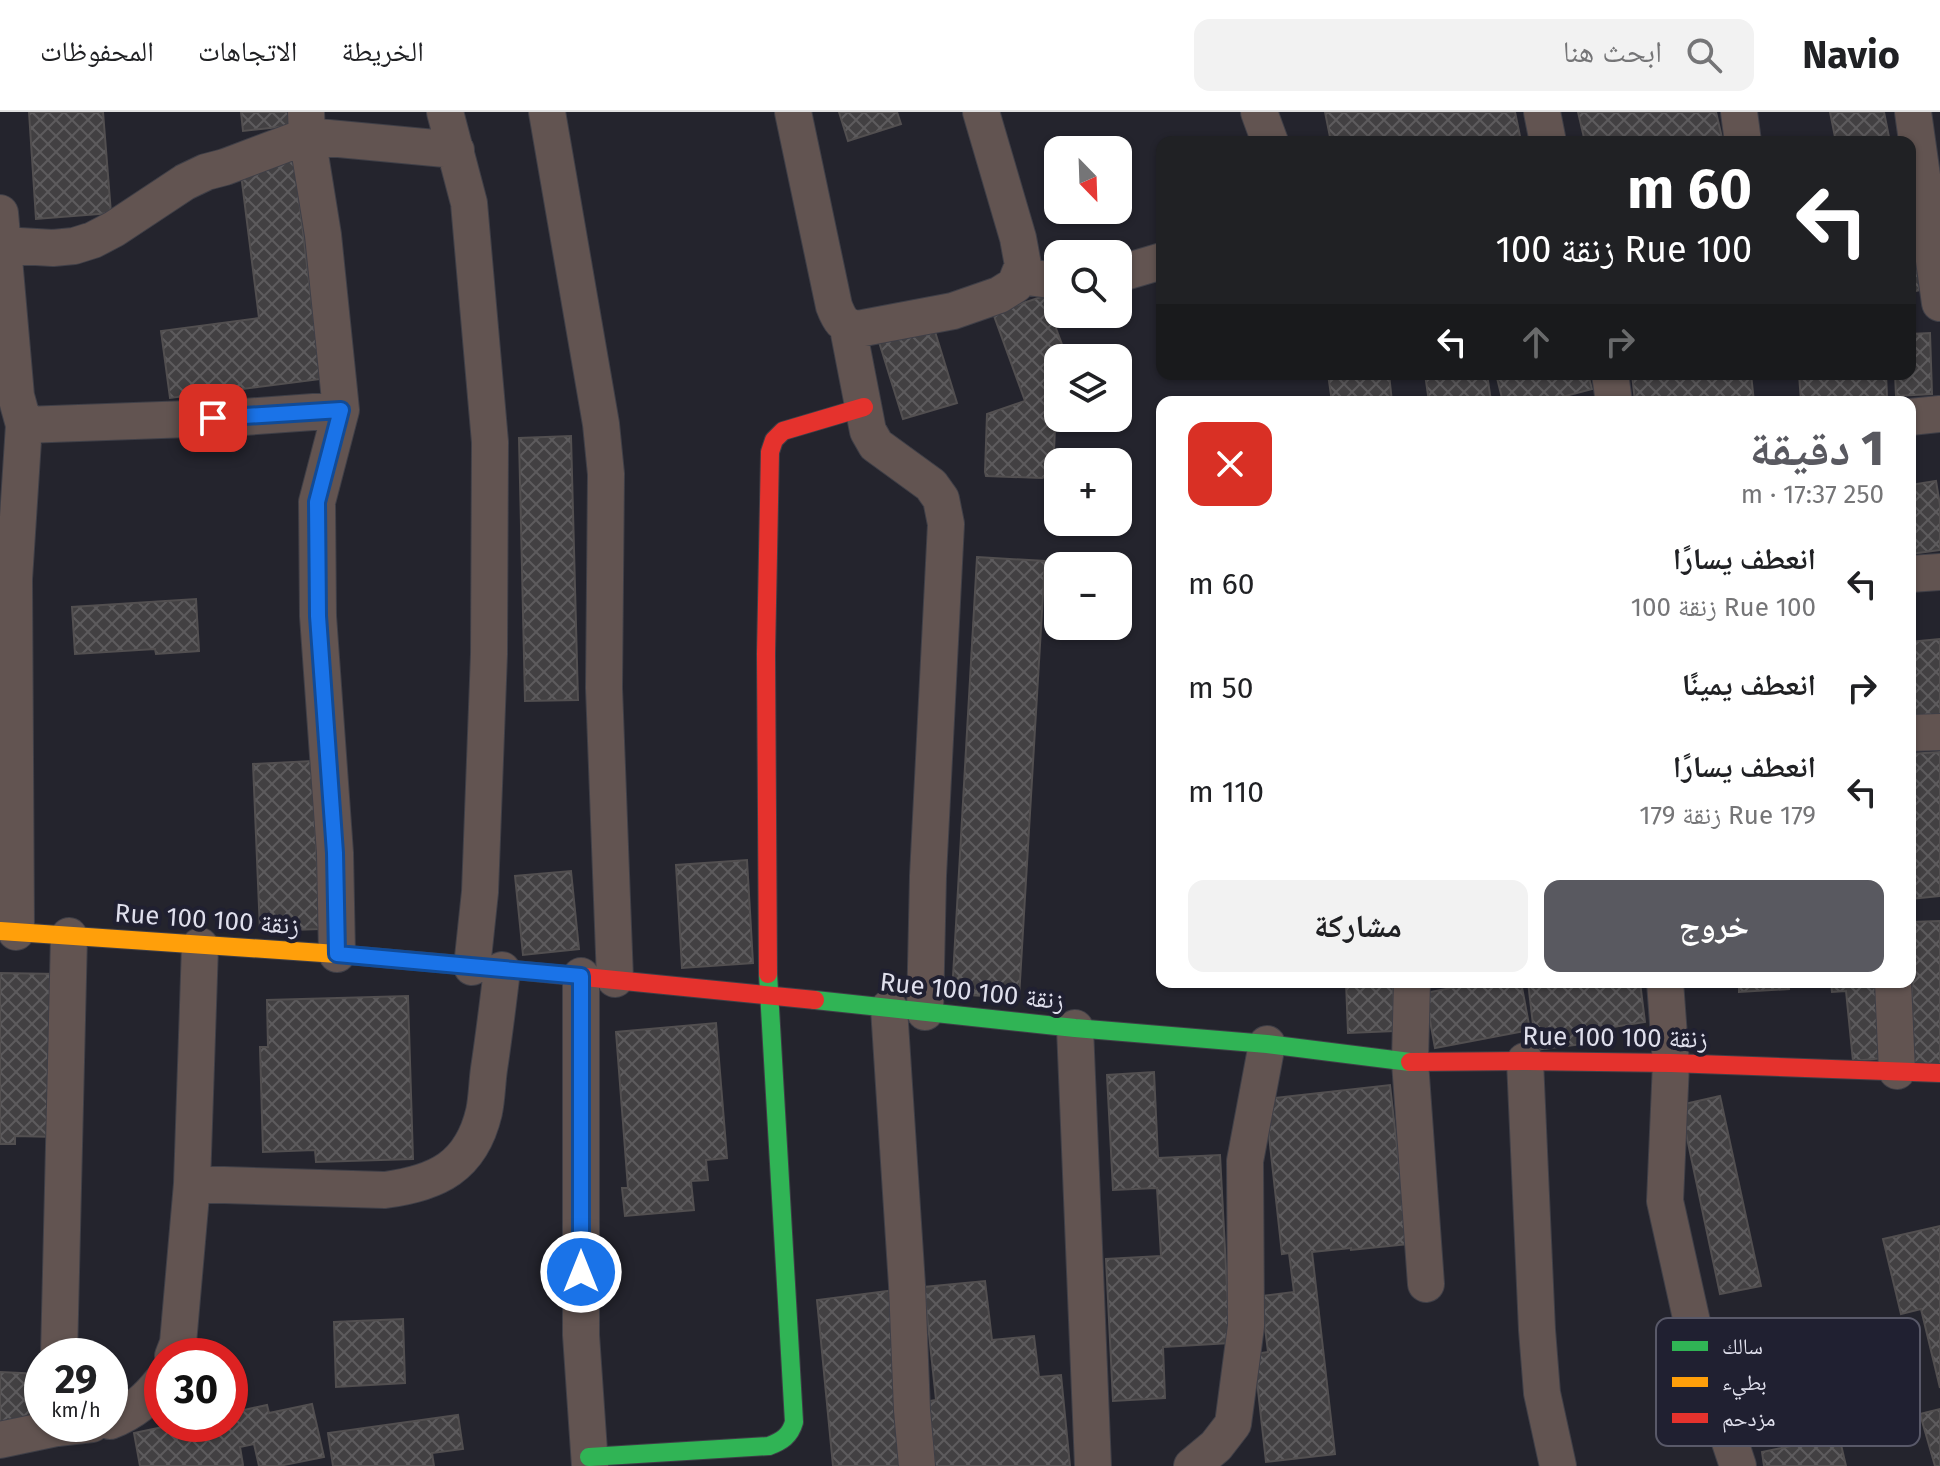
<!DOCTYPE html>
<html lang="ar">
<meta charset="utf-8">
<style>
body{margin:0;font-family:"Fira Sans","Noto Naskh Arabic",sans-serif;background:#f2f2f2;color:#202124;direction:rtl;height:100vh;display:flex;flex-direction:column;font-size:30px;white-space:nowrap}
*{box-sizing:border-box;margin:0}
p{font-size:26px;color:#757577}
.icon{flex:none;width:44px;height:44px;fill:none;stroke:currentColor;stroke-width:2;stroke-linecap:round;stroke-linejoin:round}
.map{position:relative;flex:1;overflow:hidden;direction:ltr}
.drawer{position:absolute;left:1156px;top:284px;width:760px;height:592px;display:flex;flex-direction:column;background:#fff;border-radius:16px;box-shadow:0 2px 6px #0004;direction:rtl}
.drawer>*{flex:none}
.banner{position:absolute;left:1156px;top:24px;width:760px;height:244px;border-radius:16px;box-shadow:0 2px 6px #0004;direction:rtl;background:#202124;color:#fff;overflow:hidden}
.needle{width:52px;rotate:157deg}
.tools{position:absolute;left:1044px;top:24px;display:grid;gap:16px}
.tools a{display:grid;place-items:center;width:88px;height:88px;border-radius:16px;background:#fff;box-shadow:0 2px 6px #0004;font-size:40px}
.speed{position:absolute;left:24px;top:1226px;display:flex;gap:16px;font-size:40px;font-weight:700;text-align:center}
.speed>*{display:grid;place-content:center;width:104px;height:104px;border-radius:50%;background:#fff;box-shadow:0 2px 6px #0004;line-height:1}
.speed small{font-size:20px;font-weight:400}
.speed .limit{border:12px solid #d22;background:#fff;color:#111}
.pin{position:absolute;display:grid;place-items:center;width:68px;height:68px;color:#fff;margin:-34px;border-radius:16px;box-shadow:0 4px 12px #0006}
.me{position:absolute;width:88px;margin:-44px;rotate:0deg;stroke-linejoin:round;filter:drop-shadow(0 0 6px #0008)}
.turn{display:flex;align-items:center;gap:28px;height:168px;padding:0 32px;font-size:36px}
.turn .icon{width:104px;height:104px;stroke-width:2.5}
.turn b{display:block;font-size:56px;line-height:68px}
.lanes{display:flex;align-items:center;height:76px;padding:0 32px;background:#0003;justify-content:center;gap:40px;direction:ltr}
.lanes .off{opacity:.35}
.round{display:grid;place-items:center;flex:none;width:84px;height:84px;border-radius:16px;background:#f2f2f2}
.head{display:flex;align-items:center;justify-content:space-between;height:136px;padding:0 32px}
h1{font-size:48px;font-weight:800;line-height:60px;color:#595960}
.action{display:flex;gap:16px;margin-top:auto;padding:16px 32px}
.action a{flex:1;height:92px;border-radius:16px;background:#595960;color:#fff;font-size:32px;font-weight:800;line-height:92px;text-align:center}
.action a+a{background:#f2f2f2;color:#202124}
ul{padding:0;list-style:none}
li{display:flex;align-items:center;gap:24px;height:104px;padding:0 32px}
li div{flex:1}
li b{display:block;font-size:30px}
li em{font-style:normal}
header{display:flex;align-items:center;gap:48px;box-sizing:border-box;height:112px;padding:0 40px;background:#fff;border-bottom:2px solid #e0e0e0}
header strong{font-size:38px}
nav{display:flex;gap:44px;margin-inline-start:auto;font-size:28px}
.search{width:560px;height:72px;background:#f2f2f2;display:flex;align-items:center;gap:20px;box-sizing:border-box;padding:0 28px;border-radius:16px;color:#757577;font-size:30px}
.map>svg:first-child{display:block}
</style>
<header>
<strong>Navio</strong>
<div class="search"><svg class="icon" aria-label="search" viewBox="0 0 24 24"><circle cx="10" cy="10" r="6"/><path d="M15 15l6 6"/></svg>ابحث هنا</div>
<nav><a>الخريطة</a><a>الاتجاهات</a><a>المحفوظات</a></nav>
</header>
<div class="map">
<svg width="1940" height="1354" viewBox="0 0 1940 1354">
<defs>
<pattern id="building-cross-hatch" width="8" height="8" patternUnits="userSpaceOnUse" patternTransform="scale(2)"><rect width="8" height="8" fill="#424042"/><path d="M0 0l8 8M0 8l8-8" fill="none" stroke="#5d5b5d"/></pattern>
</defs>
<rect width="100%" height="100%" fill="#24242d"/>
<path fill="url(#building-cross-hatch)" stroke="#524f50" stroke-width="2" d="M29 0H103L111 101 36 107Z
M241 0H296L297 13 243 19Z
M839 0H897L901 12 848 29Z
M1325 0H1515L1521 29 1331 30Z
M1578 0H1716L1723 30H1585Z
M1830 0H1884L1890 30H1836Z
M294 47 321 267 170 286 161 219 259 206 240 54Z
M1910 127 1921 178 1910 180Z
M1044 184 1067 246H1058L1053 362 1042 366 986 364 985 360 987 302 1025 289 993 201Z
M933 213 957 291 903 307 879 230Z
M1930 221 1932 282 1896 284 1895 262H1910V222Z
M1328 262H1389L1392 290H1332Z
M1425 262H1487L1491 289 1429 290Z
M1496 262H1588L1592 277 1543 290H1503Z
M1632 262H1751L1754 290H1635Z
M1799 262H1886L1887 284 1801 290Z
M571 324 578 588 525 589 519 326Z
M1936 369 1940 393V438L1910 442V373Z
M977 445 1045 449 1019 886 952 882Z
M196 487 199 539 156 542 155 537 75 542 72 495Z
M1940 527V612L1910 615V530Z
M1940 640V784L1911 787 1910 642Z
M312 649 320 817 260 819 253 652Z
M747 748 753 851 682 856 676 753Z
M571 759 579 837 523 843 515 764Z
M1940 809V956L1913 957 1911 810Z
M0 861 59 862 56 1025 15 1024V1032H0Z
M1346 870H1393L1395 919 1348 921Z
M1482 870H1521L1530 918 1435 936 1425 881Z
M1528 870H1640L1645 910 1613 915 1615 928 1536 938Z
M1672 870H1731L1730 875 1672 872Z
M1739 870H1788L1789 877 1739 880Z
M1831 870H1877L1884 946 1853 949 1846 879 1832 880Z
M408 884 413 1047 316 1050 315 1038 263 1040 260 935H268L267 888Z
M716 911 727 1046 706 1048 708 1068 691 1069 694 1098 625 1104 622 1076H628L616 920Z
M1154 960 1158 1046 1220 1043 1230 1231 1163 1235 1165 1286 1113 1289 1106 1147 1161 1144 1157 1076 1113 1078 1107 963Z
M1390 973 1408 1132 1351 1138V1136L1312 1140 1335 1342 1266 1350 1254 1242 1268 1240 1261 1184 1294 1180 1289 1141 1282 1142 1265 987Z
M1720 984 1761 1174 1720 1182 1680 993Z
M1940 1114V1276L1921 1197 1901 1202 1883 1127Z
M985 1169 992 1228 1034 1224 1039 1265 1061 1263 1070 1354H935L929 1289 936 1288 924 1175Z
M896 1178 905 1354H833L817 1188Z
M403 1207 405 1271 336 1275 334 1210Z
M0 1260 42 1262V1311L0 1312Z
M312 1292 324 1345 279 1354H259L254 1332 240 1335 243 1353 238 1354H140L134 1321 177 1312H230V1301L267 1293 269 1301Z
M1940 1297V1354H1935L1920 1302Z
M458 1303 463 1337 432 1341 434 1354H333L328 1321Z
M1839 1324 1846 1354H1764L1762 1340Z"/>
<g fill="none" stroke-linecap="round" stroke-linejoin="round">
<g stroke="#3f3f47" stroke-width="38">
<path id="street" d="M306 0 307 24 323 123 341 298 317 390 318 504 335 741 337 842
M445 0 469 91 490 330 489 542 480 780 472 855
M547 0 601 312 606 362 604 576 615 867
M793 0 834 194C839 207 843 215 858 217L953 199 999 183 1015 173 1023 153 1018 126 981 0
M1259 0 1270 30
M1542 0 1548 30
M1739 0 1743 30
M1913 0 1940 191
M0 101 16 284 24 313 14 467 16 820
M2 133 53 136 74 134 93 128 114 117 185 70 206 60 225 55 307 24 456 38
M1118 162 1162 149
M1019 164 1058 169
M848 216 868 319 876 333 931 373 941 387 946 412 928 764 925 900
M1610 262 1614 290
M1910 305 1940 302
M24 313 244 305 341 298
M1910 462 1940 460
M1910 621 1940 620
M581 864V1223L590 1354
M1412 870 1410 950 1426 1172
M1665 870 1671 951 1665 1089 1696 1228 1738 1354
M1893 870 1897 959
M889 896 907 1173 912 1298 917 1354
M1075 916 1093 1354
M1525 949 1537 1218 1542 1281 1558 1354
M192 1072 385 1078C437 1071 471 1055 484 1000 487 986 487 971 489 957 494 924 498 891 502 858
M59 1244 69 824
M173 1244 178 1231 192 1072 200 834
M110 1309C133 1300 147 1288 162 1269
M0 1328 57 1316 92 1312
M1192 1354 1216 1334 1233 1312 1246 1214 1245 1049 1267 932"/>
</g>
<g stroke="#3f3f47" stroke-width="20">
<path id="fast" d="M815 888 1075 916 1267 932 1410 950
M589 1345 769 1334C782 1329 790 1324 794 1310L768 862"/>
</g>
<g stroke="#3f3f47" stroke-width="20">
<path id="slow" d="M0 819 337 842 484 855"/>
</g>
<g stroke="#3f3f47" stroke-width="20">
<path id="jam" d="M484 855 815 888
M768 862 766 542 770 340 774 328 783 319 864 295
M1410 950 1525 949 1671 951 1940 961"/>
</g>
<use href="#street" stroke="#625451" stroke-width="36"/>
<use href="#fast" stroke="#30b455" stroke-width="18"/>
<use href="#slow" stroke="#ff9f0a" stroke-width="18"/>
<use href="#jam" stroke="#e5322d" stroke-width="18"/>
</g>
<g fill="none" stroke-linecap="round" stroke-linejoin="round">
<g stroke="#114b97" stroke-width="20">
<path id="route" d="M213 306 341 298 317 390 318 504 335 741 337 842 581 864V1160"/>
</g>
<use href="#route" stroke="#1a73e8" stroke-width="14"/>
</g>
<g text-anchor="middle" stroke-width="8" stroke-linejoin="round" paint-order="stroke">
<g font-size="26" fill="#dfdfec" stroke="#202031">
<text transform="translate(207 807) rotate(4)" y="9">Rue 100 زنقة 100</text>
<text transform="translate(972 879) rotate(6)" y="9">Rue 100 زنقة 100</text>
<text transform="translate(1615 925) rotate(1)" y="9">Rue 100 زنقة 100</text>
</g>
</g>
<rect x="1656" y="1206" width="264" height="128" rx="12" fill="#202031" stroke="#595969" stroke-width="2"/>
<rect x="1672" y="1229" width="36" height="10" fill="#30b455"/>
<rect x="1672" y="1265" width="36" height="10" fill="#ff9f0a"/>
<rect x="1672" y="1301" width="36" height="10" fill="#e5322d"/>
<g font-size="22" fill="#dfdfec">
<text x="1722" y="1242">سالك</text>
<text x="1722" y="1278">بطيء</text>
<text x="1722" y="1314">مزدحم</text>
</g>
</svg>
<div class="tools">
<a><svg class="needle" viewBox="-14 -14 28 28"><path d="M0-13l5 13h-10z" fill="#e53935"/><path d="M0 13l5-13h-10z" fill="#757577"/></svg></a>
<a><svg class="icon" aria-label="search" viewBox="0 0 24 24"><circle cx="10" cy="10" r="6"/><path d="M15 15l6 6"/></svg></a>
<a><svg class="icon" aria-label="layers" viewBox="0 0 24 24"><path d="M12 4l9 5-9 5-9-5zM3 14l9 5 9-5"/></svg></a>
<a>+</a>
<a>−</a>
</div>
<div class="speed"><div>29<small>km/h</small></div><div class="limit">30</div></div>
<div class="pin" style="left:213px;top:306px;background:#d93025"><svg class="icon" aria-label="arrive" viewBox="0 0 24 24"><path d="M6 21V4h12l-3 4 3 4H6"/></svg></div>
<svg class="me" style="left:581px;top:1160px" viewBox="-20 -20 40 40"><circle r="17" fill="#1a73e8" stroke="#fff" stroke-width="3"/><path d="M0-11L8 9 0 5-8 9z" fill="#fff"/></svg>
<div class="banner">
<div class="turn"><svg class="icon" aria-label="left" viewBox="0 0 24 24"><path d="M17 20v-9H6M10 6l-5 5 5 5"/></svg><div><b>60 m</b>Rue 100 زنقة 100</div></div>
<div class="lanes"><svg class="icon" aria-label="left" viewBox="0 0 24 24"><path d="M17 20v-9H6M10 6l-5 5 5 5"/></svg><svg class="icon off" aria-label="ahead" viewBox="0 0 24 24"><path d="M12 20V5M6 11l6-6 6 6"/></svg><svg class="icon off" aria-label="right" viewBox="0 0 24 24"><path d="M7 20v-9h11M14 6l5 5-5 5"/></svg></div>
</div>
<section class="drawer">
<div class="head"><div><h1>1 دقيقة</h1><p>250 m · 17:37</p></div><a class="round" style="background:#d93025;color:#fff"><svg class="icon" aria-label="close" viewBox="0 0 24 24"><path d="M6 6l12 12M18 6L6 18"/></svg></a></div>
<ul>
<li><svg class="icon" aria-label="left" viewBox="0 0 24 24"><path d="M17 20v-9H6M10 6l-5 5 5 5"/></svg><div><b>انعطف يسارًا</b><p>Rue 100 زنقة 100</p></div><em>60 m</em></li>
<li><svg class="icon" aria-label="right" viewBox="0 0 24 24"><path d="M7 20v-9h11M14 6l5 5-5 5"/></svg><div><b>انعطف يمينًا</b></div><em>50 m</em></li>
<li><svg class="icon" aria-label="left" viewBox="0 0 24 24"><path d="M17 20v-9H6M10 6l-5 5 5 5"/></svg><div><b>انعطف يسارًا</b><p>Rue 179 زنقة 179</p></div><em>110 m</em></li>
</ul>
<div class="action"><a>خروج</a><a>مشاركة</a></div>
</section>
</div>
